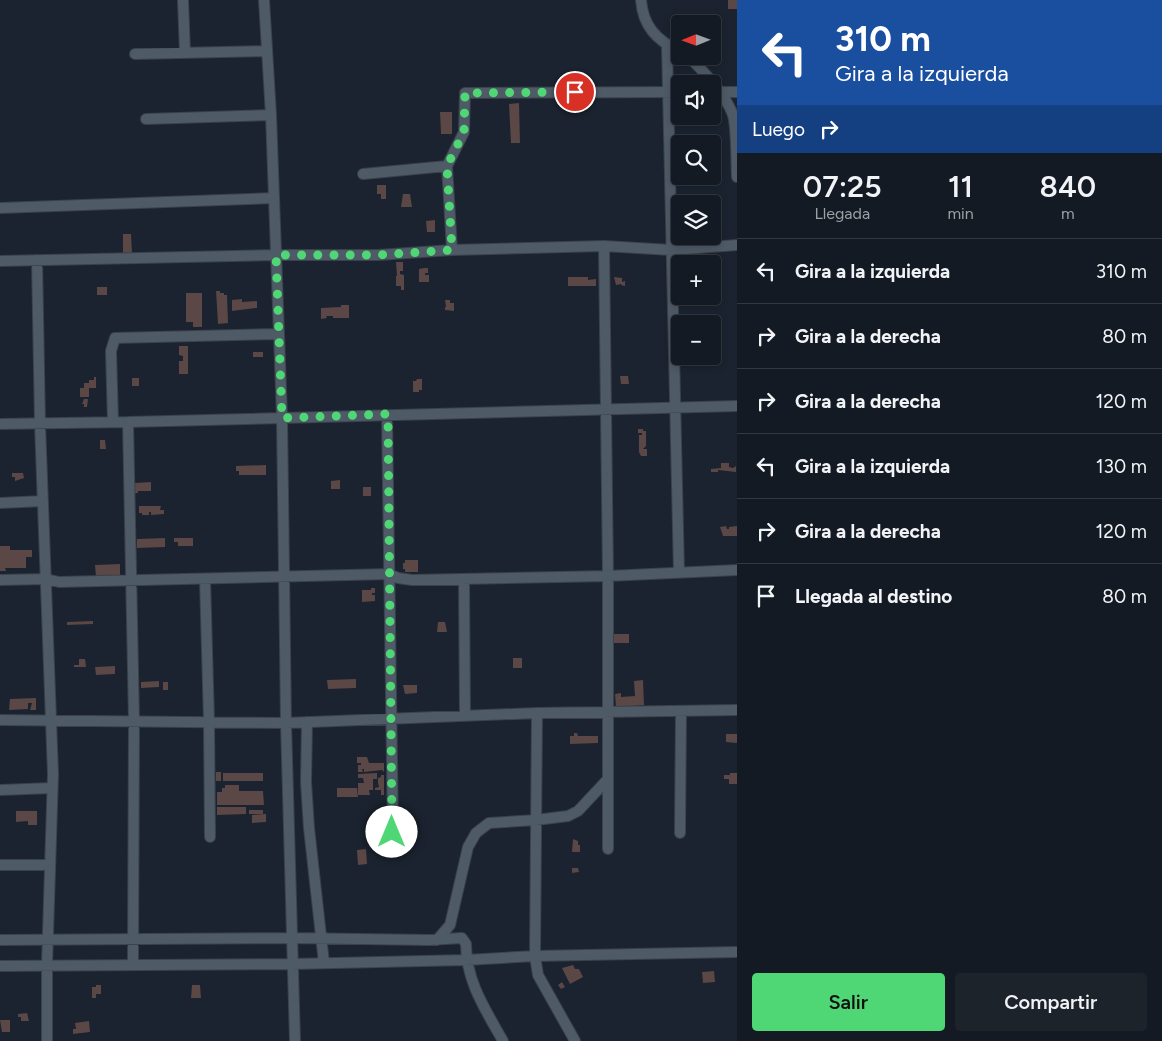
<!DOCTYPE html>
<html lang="es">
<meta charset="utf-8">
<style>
body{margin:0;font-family:Figtree,sans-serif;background:#1d232b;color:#f1f3f6;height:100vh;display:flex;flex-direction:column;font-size:19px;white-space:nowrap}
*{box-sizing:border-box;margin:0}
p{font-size:16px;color:#9da1a6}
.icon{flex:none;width:28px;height:28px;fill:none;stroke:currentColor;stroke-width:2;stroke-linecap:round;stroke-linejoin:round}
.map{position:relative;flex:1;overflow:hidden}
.drawer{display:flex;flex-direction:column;background:#141a23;width:425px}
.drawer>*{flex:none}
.top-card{background:#1a4fa0;color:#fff;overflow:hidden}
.needle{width:32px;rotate:269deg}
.tools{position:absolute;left:671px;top:15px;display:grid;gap:10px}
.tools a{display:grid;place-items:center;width:50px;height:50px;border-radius:5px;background:#141a23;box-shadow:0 2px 8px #0003,0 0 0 1px #333841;font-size:25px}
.pin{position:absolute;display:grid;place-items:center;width:42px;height:42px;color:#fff;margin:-21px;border:2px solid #fff;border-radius:50%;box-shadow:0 1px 5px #0007}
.me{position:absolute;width:55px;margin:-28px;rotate:0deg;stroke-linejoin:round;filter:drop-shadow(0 0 4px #0008)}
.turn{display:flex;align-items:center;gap:18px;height:105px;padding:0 15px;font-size:22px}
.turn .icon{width:65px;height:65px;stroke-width:2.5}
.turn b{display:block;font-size:35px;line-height:42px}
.then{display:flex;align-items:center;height:48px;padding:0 15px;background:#0003;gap:10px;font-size:19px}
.eta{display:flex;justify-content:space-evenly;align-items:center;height:85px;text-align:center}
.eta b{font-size:30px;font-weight:600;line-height:35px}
.primary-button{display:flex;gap:10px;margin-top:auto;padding:10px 15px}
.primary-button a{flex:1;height:58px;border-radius:5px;background:#4fd675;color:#111;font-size:20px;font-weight:600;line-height:58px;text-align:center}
.primary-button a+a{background:#1d232b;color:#f1f3f6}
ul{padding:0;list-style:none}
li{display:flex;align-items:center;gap:15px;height:65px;padding:0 15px;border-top:1px solid #333841}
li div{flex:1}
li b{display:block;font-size:19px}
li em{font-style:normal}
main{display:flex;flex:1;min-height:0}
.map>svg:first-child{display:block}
</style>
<main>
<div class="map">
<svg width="737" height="1041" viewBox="0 0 737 1041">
<rect width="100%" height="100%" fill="#1a232f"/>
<path fill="#5a4746" d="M728 0H737V9H728Z
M519 103 520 143H511L509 104Z
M440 112H452V134H441Z
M377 185H386V199H381V194H377Z
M403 194H410L412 207H401Z
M435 220V232H427L426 221Z
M123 234H131L132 253H123Z
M396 262H403V271H400V274L404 275V290H401V286H396V276H397Z
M424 268H428V273H425V275H429V282H419V269Z
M568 277H588V280L596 279V286H568Z
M614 277 622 278V282L625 281V286L621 285V284L616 285Z
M97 287H107V295H97Z
M216 291H220V293H224V295H227L228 323 218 324Z
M186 293H202V327H193V322H186Z
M242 299V302L257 301V308L232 311V300Z
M445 300H450V303H454V311L445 310V307H446Z
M341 305H349V318H333V316H326L327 318 321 319V308L341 307Z
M179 346H188V374H179V361H183V356L179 355Z
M253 352H263V357H253Z
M620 376H628L629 384H621Z
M94 377H96V388H89V397H80V388H84V383H89V380H94Z
M132 378H139V386H132Z
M417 379H422V390H419V392H413V381H416Z
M84 399H88L87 407H84V404H82Z
M638 429H643V431H646V446L643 449H647V456H641L639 452V435H642V433H638Z
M100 440H105L106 449H100Z
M721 463H729V467L733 468 736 466V472L718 470V472H711V469L721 468Z
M266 465V475H239V471H236V466Z
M12 473H23L24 478 15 481V477H12Z
M340 480V489H331V481Z
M151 482V491H138V493H135V483Z
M363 487H371V496H363Z
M139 506H161L160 510H164V514L151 515V512H149V515H142V513H139Z
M726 526 727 529H729V527L737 526V536H723L720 527Z
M165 538V547L137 548V539Z
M174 538H193V546H178V542H174Z
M0 546H10V550H32V557H26V568H5L6 571H0Z
M405 560H418V572H405V569H403V563H405Z
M120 564V576L96 577 95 565Z
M371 588H375V593H372V595H375V601L362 602V590H371Z
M93 621V624L67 625V622Z
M438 622H445L447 632H437Z
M613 634H629V643H613Z
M513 658H522V668H513Z
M79 659H85L86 667H74V665H79Z
M115 666V674L96 675 95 667Z
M356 679V688L328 689 327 680Z
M643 680 644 705 616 707 615 694 621 693V697L635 696 634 681Z
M159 681V687L141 688V682Z
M163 682H168V690H163Z
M403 685H417V693L405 694Z
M36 698V710H30L32 703H28V709L9 710 10 699Z
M574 733H577L578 736H598V743L570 744V736H574Z
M726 734H737V743L726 742Z
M357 757H367L369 763H384V772L382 770 364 772V769H362L363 772H358V765H361V763H357Z
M216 772H221V781H216Z
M223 773H263V781H223Z
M377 773V779H373V790H369L370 795H358V783H364L363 778H358V774Z
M730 773H737V784H729V779H724V775H730Z
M381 775H384V795H381V790H375V788L379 787 378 783V778L381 777Z
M225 785H239V791H263L264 805H217V792H222V788H225Z
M337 788H357L358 797H337Z
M217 807H246V814L217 815Z
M249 810H263V814H249Z
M16 811H37V825H28V821L16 822Z
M266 814V822L252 823V815Z
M573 839 578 841V845H580V852H572Z
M366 849 367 864 358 865 357 850Z
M572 868H578L579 872 572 873Z
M573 965 575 969H579L583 977 570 984 562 968Z
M714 971 715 982 703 983 702 972Z
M562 982 565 987 561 989 558 985Z
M96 985H101V994H96V998H92V987H96Z
M192 985H200L201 998H191Z
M27 1013 29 1021H21V1017H18V1014Z
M0 1020H10V1032H2Z
M89 1021 90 1032 73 1034V1029H76L75 1023Z"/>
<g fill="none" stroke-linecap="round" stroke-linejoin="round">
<g stroke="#3a414a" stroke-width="12">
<path id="street" d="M183 0 185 53
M264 0 271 115 282 417 286 723 295 1041
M641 0C643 27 657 40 680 52
M667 45 679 573
M135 54 266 51
M688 56C705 73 724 92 733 115 737 130 736 160 737 177
M716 92H737
M146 119 271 115
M363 174 447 166
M0 208 274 198
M604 246 608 576V849
M452 250 447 166 464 132 465 93 680 92
M37 260 40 424 53 774 47 965V1041
M0 261 276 255H378L452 250 604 246 671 250 737 245
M387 415 393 832
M113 422 111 351 115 338 279 334
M128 422 134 720 133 964
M0 424 128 422 737 406
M0 503 43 501
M205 579 209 721 210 837
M464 579 465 716
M0 580 46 579 59 582 390 574 398 578 412 580 608 576 737 570
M537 713 535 956 538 975 575 1041
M0 720 286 723 537 713 737 710
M307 722 306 782 309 828 324 963
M0 790 52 788
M680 833 681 712
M0 865H50
M0 940 292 938 428 940 462 938 466 944C466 981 485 1009 503 1041
M437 940 450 925 468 847 476 833 489 823 536 820 568 816 578 811 608 779
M0 966 292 964 466 960 535 956 737 952"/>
</g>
<use href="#street" stroke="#4f5a67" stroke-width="10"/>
</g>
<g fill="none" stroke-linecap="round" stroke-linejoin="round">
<path stroke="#4fd675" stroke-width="9" stroke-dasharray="0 16.2" d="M392 832 388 414 282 418 276 255H378L452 250 447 166 464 132 465 93 575 92"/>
</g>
</svg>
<div class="tools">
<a><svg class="needle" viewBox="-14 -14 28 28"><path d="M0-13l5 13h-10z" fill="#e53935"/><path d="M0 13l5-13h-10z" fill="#9da1a6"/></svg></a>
<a><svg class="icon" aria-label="sound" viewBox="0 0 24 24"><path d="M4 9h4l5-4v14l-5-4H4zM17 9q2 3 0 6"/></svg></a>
<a><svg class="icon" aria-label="search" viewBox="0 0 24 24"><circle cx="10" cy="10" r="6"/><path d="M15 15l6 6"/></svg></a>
<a><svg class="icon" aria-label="layers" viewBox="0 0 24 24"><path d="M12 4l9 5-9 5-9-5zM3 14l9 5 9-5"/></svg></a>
<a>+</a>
<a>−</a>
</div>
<div class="pin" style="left:575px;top:92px;background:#d93025"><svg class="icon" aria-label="arrive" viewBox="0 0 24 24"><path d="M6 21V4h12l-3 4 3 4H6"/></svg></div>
<svg class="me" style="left:392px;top:832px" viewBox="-20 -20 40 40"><circle r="19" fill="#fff"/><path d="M0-13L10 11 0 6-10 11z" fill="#4fd675"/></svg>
</div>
<section class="drawer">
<div class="top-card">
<div class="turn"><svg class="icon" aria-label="left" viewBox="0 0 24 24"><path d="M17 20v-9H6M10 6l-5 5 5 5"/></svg><div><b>310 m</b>Gira a la izquierda</div></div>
<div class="then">Luego<svg class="icon" aria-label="right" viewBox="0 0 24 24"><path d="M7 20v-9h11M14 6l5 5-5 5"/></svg></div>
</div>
<div class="eta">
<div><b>07:25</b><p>Llegada</p></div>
<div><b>11</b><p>min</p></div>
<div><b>840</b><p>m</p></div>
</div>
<ul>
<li><svg class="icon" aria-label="left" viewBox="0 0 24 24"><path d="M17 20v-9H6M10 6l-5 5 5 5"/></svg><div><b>Gira a la izquierda</b></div><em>310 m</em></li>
<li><svg class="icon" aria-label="right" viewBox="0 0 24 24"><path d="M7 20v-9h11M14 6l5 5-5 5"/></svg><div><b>Gira a la derecha</b></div><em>80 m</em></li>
<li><svg class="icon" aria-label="right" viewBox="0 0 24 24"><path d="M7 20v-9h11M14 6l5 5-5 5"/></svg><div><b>Gira a la derecha</b></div><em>120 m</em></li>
<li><svg class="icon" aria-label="left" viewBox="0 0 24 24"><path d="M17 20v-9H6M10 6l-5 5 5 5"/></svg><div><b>Gira a la izquierda</b></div><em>130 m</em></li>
<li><svg class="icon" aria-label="right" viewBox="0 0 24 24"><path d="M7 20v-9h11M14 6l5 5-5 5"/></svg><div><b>Gira a la derecha</b></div><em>120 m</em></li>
<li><svg class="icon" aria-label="arrive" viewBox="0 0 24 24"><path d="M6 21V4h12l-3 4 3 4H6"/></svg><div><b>Llegada al destino</b></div><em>80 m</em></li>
</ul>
<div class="primary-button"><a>Salir</a><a>Compartir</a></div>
</section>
</main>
